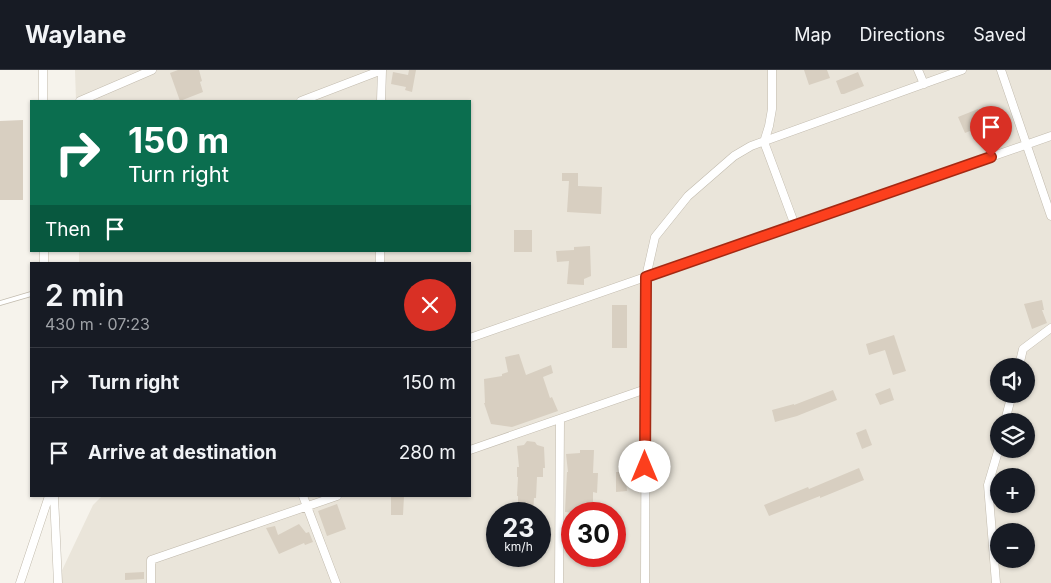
<!DOCTYPE html>
<meta charset="utf-8">
<style>
body{margin:0;font-family:Inter,sans-serif;background:#20242c;color:#f1f3f6;height:100vh;display:flex;flex-direction:column;font-size:19px;white-space:nowrap}
*{box-sizing:border-box;margin:0}
p{font-size:16px;color:#9ea1a6}
.icon{flex:none;width:28px;height:28px;fill:none;stroke:currentColor;stroke-width:2;stroke-linecap:round;stroke-linejoin:round}
.map{position:relative;flex:1;overflow:hidden}
.side{position:absolute;left:30px;top:192px;width:441px;height:235px;display:flex;flex-direction:column;background:#171b24;border-radius:0px;box-shadow:0 1px 4px #0004}
.side>*{flex:none}
.top-card{position:absolute;left:30px;top:30px;width:441px;height:152px;border-radius:0px;box-shadow:0 1px 4px #0004;background:#0b6e4f;color:#fff;overflow:hidden}
.tools{position:absolute;left:990px;top:288px;display:grid;gap:10px}
.tools a{display:grid;place-items:center;width:45px;height:45px;border-radius:50%;background:#171b24;box-shadow:0 1px 4px #0004;font-size:25px}
.speed{position:absolute;left:486px;top:432px;display:flex;gap:10px;font-size:25px;font-weight:700;text-align:center}
.speed>*{display:grid;place-content:center;width:65px;height:65px;border-radius:50%;background:#171b24;box-shadow:0 1px 4px #0004;line-height:1}
.speed small{font-size:12px;font-weight:400}
.speed .limit{border:8px solid #d22;background:#fff;color:#111}
.pin{position:absolute;display:grid;place-items:center;width:42px;height:42px;color:#fff;margin:-51px -21px;border-radius:50% 50% 50% 0;rotate:-45deg;box-shadow:0 0 5px #0007}
.pin .icon{rotate:45deg}
.me{position:absolute;width:55px;margin:-28px;rotate:0deg;stroke-linejoin:round;filter:drop-shadow(0 0 4px #0008)}
.turn{display:flex;align-items:center;gap:18px;height:105px;padding:0 15px;font-size:22px}
.turn .icon{width:65px;height:65px;stroke-width:2.5}
.turn b{display:block;font-size:35px;line-height:42px}
.then{display:flex;align-items:center;height:48px;padding:0 15px;background:#0003;gap:10px;font-size:19px}
.round{display:grid;place-items:center;flex:none;width:52px;height:52px;border-radius:26px;background:#20242c}
.head{display:flex;align-items:center;justify-content:space-between;height:85px;padding:0 15px}
h1{font-size:30px;font-weight:600;line-height:38px}
ul{padding:0;list-style:none}
li{display:flex;align-items:center;gap:15px;height:70px;padding:0 15px;border-top:1px solid #363941}
li div{flex:1}
li b{display:block;font-size:19px}
li em{font-style:normal}
header{display:flex;align-items:center;gap:30px;box-sizing:border-box;height:70px;padding:0 25px;background:#171b24;border-bottom:1px solid #363941}
header strong{font-size:24px}
nav{display:flex;gap:28px;margin-inline-start:auto;font-size:18px}
.map>svg:first-child{display:block}
</style>
<header>
<strong>Waylane</strong>
<nav><a>Map</a><a>Directions</a><a>Saved</a></nav>
</header>
<div class="map">
<svg width="1051" height="513" viewBox="0 0 1051 513">
<rect width="100%" height="100%" fill="#f6f3ec"/>
<path fill="#eae5da" fill-rule="evenodd" d="M75 0H1051V513H56L93 435 102 426H470V194H315L314 193 306 194H79V181H470V31H76ZM999 296H1026V324H999ZM999 351H1026V379H999ZM999 406H1026V434H999ZM498 444H540V486H498ZM572 444H615V486H572ZM999 461H1026V489H999Z"/>
<path fill="#d8cfc1" d="M178 0H199L202 11 200 12 203 22 180 31 170 3Z
M409 0H416L412 22 405 20 406 17 391 14 393 2 408 5Z
M804 0H827L830 8 809 15Z
M858 2 864 16 844 24H841L836 11Z
M978 39 984 55 965 63 958 47Z
M23 50V130H0V51Z
M562 103H578V116L602 117 601 144 567 142 569 111H562Z
M514 160H532V182H514Z
M590 176 591 206 584 209V215L567 214 569 191 557 192 556 181 574 180V177Z
M1042 230 1044 240H1042L1047 253 1032 259 1024 234Z
M612 235H627V278H612Z
M894 265 906 301 893 305 885 280 869 285 866 274Z
M519 284 526 305 551 295 553 303 543 307 550 328 552 327 558 341 512 357 491 354 484 333H485L484 309 502 306V304L508 302 505 287Z
M890 318 894 330 880 335 875 324Z
M833 320 837 330 797 346 775 352 772 340 794 334V335Z
M866 359 872 375 862 379 856 363Z
M527 371 535 372 537 375 544 377 545 398H543V407H537L536 428H534L533 444H518V426H517L518 407H517V397H519L517 376 524 375Z
M580 380H594L593 403H598L597 423 593 422V440L574 441V443L565 442 567 402H568L566 384 580 383Z
M859 398 864 410 820 428V426L769 446 764 435 808 417 809 419Z
M616 402H625L627 421 616 422Z
M391 426H404L403 445H391Z
M337 434 346 459 327 466 318 441Z
M299 454 306 463 309 462 313 472 305 475 304 473 279 484 266 458 275 456 278 465Z
M144 502V509L125 510V503Z"/>
<g fill="none" stroke-linecap="round" stroke-linejoin="round">
<g stroke="#c2bbae" stroke-width="5.5">
<path id="lane" d="M0 233 31 224"/>
</g>
<g stroke="#c2bbae" stroke-width="9">
<path id="street" d="M43 0V31
M772 0V39L769 56 764 72 793 150 797 155
M918 0 924 14
M1001 0 1051 146
M80 31 152 0
M301 31 382 0 381 31
M44 181V194
M380 194V181
M470 268 1051 66
M1019 296 1023 279 1051 258
M1005 351 1012 324
M470 380 646 319
M54 426 58 513
M303 426 336 513
M20 513 49 426
M151 513V490L337 426
M559 513 560 349
M645 513 646 207 655 167 688 126 734 86 751 76 962 0
M996 513 988 415 999 378"/>
</g>
<use href="#lane" stroke="#fff" stroke-width="4"/>
<use href="#street" stroke="#fff" stroke-width="8"/>
</g>
<g fill="none" stroke-linecap="round" stroke-linejoin="round">
<g stroke="#a42913" stroke-width="12">
<path id="route" d="M645 397 646 207 991 87"/>
</g>
<use href="#route" stroke="#fc3f1d" stroke-width="9"/>
</g>
</svg>
<div class="tools">
<a><svg class="icon" aria-label="sound" viewBox="0 0 24 24"><path d="M4 9h4l5-4v14l-5-4H4zM17 9q2 3 0 6"/></svg></a>
<a><svg class="icon" aria-label="layers" viewBox="0 0 24 24"><path d="M12 4l9 5-9 5-9-5zM3 14l9 5 9-5"/></svg></a>
<a>+</a>
<a>−</a>
</div>
<div class="speed"><div>23<small>km/h</small></div><div class="limit">30</div></div>
<div class="pin" style="left:991px;top:87px;background:#d93025"><svg class="icon" aria-label="arrive" viewBox="0 0 24 24"><path d="M6 21V4h12l-3 4 3 4H6"/></svg></div>
<svg class="me" style="left:645px;top:397px" viewBox="-20 -20 40 40"><circle r="19" fill="#fff"/><path d="M0-13L10 11 0 6-10 11z" fill="#fc3f1d"/></svg>
<div class="top-card">
<div class="turn"><svg class="icon" aria-label="right" viewBox="0 0 24 24"><path d="M7 20v-9h11M14 6l5 5-5 5"/></svg><div><b>150 m</b>Turn right</div></div>
<div class="then">Then<svg class="icon" aria-label="arrive" viewBox="0 0 24 24"><path d="M6 21V4h12l-3 4 3 4H6"/></svg></div>
</div>
<section class="side">
<div class="head"><div><h1>2 min</h1><p>430 m · 07:23</p></div><a class="round" style="background:#d93025;color:#fff"><svg class="icon" aria-label="close" viewBox="0 0 24 24"><path d="M6 6l12 12M18 6L6 18"/></svg></a></div>
<ul>
<li><svg class="icon" aria-label="right" viewBox="0 0 24 24"><path d="M7 20v-9h11M14 6l5 5-5 5"/></svg><div><b>Turn right</b></div><em>150 m</em></li>
<li><svg class="icon" aria-label="arrive" viewBox="0 0 24 24"><path d="M6 21V4h12l-3 4 3 4H6"/></svg><div><b>Arrive at destination</b></div><em>280 m</em></li>
</ul>
</section>
</div>
